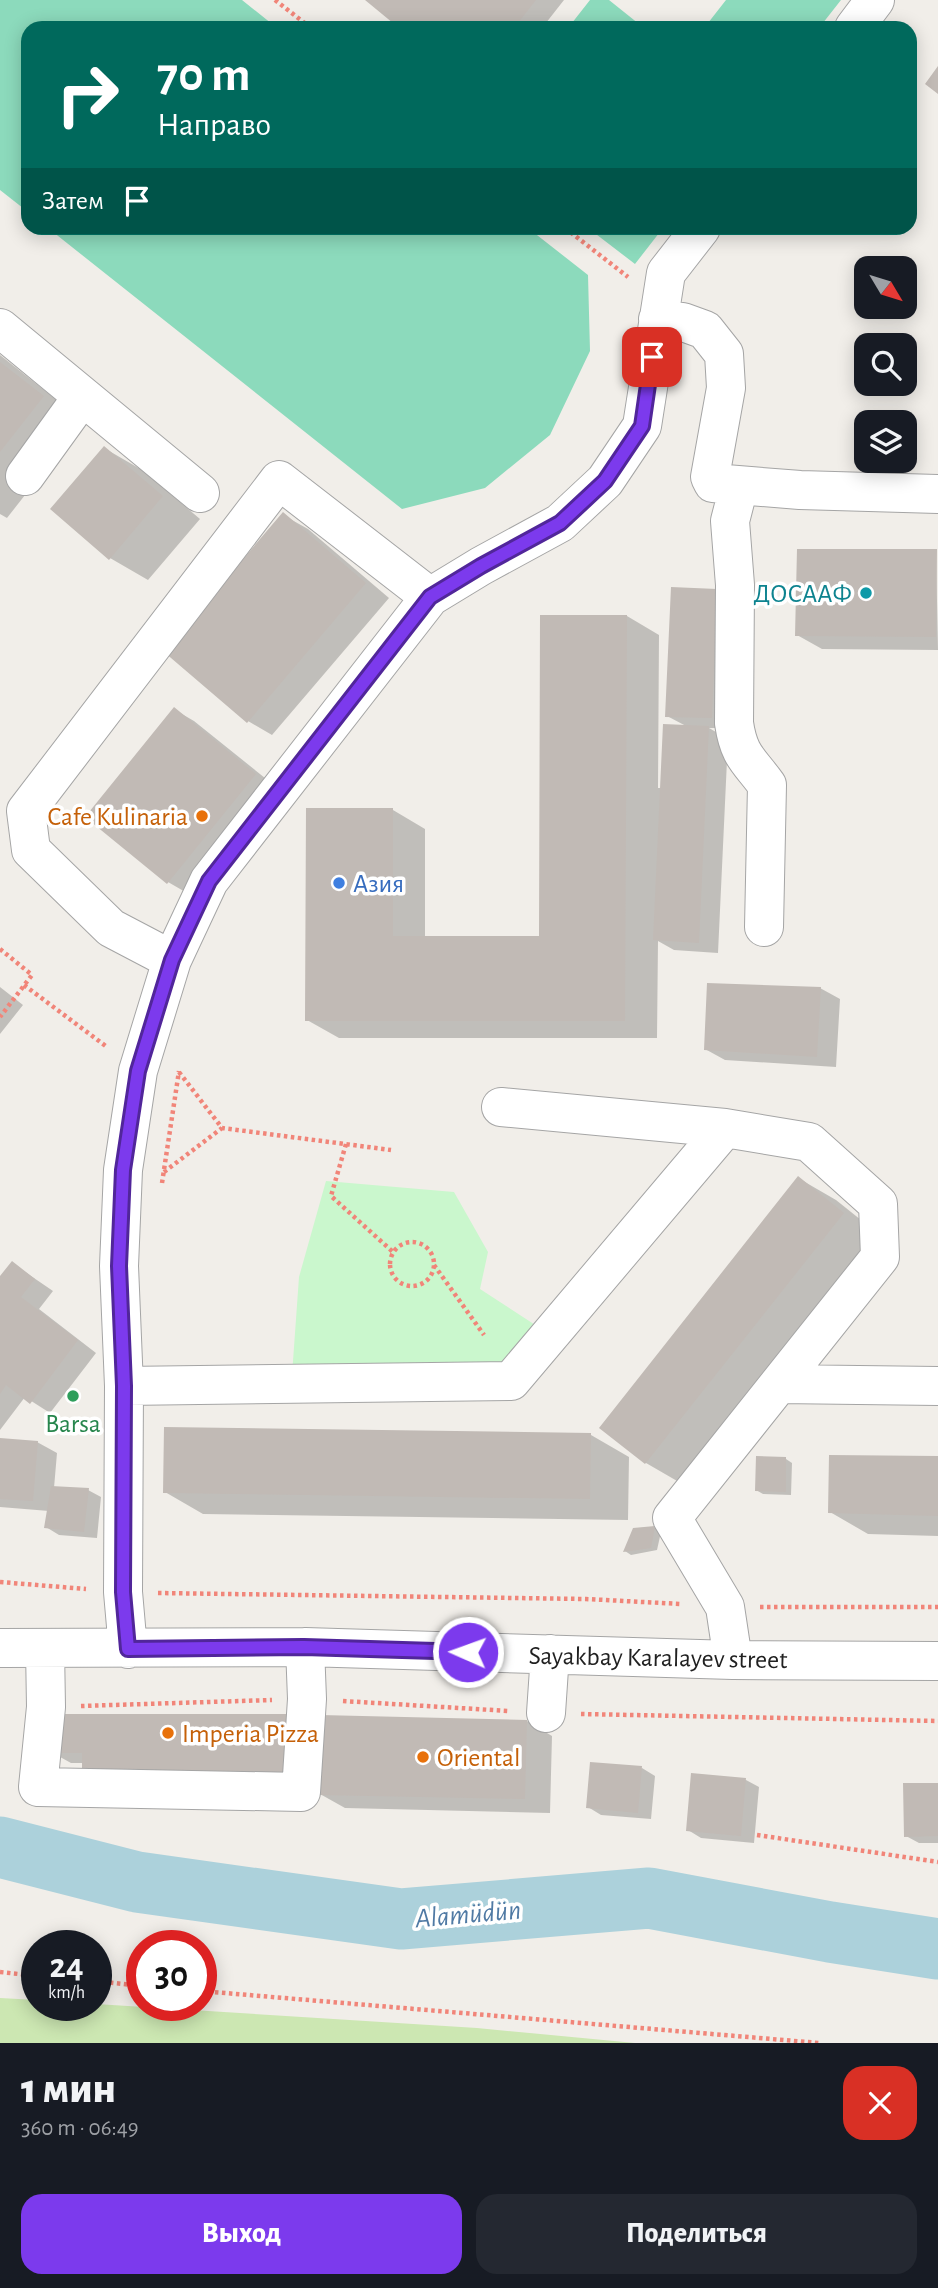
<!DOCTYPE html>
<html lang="ru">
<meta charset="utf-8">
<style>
body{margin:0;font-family:"Alegreya Sans",sans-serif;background:#242831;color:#f1f3f6;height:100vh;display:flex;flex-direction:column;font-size:26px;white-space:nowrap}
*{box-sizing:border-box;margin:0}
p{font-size:23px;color:#9ea1a6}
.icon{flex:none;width:38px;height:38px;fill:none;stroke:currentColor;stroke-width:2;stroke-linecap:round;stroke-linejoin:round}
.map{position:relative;height:2043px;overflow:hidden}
.drawer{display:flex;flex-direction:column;background:#171b24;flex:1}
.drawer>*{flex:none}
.top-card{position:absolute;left:21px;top:21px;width:896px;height:214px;border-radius:21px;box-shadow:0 4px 18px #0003;background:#00695c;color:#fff;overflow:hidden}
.needle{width:46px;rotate:128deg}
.fabs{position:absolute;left:854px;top:256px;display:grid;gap:14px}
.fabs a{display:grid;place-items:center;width:63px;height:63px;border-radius:14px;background:#171b24;box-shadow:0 4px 18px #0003;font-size:35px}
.speed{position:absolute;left:21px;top:1930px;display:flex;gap:14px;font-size:35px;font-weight:700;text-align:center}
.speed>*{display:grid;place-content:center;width:91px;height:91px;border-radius:50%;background:#171b24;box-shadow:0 4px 18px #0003;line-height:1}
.speed small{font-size:18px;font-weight:400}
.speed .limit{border:10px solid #d22;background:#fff;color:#111}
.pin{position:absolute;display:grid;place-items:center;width:60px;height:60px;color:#fff;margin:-30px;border-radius:14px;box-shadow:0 4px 10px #0006}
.me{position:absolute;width:77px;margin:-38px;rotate:272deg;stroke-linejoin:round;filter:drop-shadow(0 0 5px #0008)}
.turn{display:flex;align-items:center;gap:24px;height:147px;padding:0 21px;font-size:32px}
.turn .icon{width:91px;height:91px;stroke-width:2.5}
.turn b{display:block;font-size:49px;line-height:60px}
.then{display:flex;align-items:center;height:66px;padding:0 21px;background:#0003;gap:14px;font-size:26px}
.round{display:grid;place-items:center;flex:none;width:74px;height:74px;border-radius:21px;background:#242831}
.overview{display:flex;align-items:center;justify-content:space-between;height:119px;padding:0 21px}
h1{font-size:42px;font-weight:800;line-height:52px}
.button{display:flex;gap:14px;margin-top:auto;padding:14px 21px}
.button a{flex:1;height:80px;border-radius:21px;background:#7c3aed;color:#fff;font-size:28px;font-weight:800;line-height:80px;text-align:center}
.button a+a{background:#242831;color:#f1f3f6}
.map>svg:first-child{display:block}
</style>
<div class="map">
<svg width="938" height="2043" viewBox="0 0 938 2043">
<rect width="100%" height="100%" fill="#f1eee9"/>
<path fill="#cce7b2" d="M0 1998 37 2000V2006L96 2004 477 2028 635 2043H0Z"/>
<path fill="#caf7cd" d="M326 1181 454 1192 488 1252 480 1289 546 1332 509 1375H292L299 1277Z"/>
<path fill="#8cdabc" d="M0 0H242L277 28H28V212L0 190Z
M590 0H609L644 28H568Z
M726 0H841L819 28H714L708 23Z
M48 228H528L588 275 590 351 550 435 485 488 402 509Z
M588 228H663L635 264Z"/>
<path fill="#0003" d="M368 0H564L542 28H402Z
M0 355 83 421 7 518 0 514Z
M104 448 142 470 200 519 148 580 110 558Z
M283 515 308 529 389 598 272 735 248 721Z
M936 551 938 650 822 649 797 635Z
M717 590 731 728H709L728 739 718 953 674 950 658 941 657 1038H339L307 1020 393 810 425 829V938H540L627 616 659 635 658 788H662L686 726 667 716Z
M175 710 194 721 275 786 187 893 168 882Z
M0 987 23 1005 0 1034Z
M820 988 840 999 836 1067 725 1060 705 1049Z
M798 1178 836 1200 881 1236 684 1485 646 1463 601 1427Z
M12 1263 53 1291 39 1309 96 1353 50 1413 25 1397 0 1430V1279Z
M591 1435 629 1457 628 1520 203 1514 165 1492Z
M0 1440 37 1442 57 1453 54 1488 88 1490 101 1497 97 1538 59 1535 46 1527 49 1511 0 1507Z
M938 1457V1536L868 1534 830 1512Z
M786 1459 792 1463 791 1495 763 1494 756 1490Z
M655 1528 661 1532 657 1550 631 1555 625 1551 635 1529Z
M287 1715 84 1763H71L51 1752Z
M322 1717 527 1721 552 1736 550 1813 345 1808 320 1794Z
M642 1768 655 1776 651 1819 601 1815 588 1807Z
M693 1775 746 1780 759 1787 754 1843 701 1838 688 1830Z
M938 1784V1843H919L906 1836Z"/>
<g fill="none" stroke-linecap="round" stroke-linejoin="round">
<path stroke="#acd1db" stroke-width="61" d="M0 1847 137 1882 401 1919 649 1898 830 1932 938 1949"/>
</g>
<path fill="#c1bab5" d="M365 0H536L514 28H399Z
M938 66V94L925 84Z
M0 362 44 396 0 452Z
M104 446 163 496 109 560 50 509Z
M283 512 366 583 247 723 164 652Z
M797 549H937L936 637 795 636Z
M671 587 717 589 712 718 665 717Z
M540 615H627L625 1021H305L306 808H393V936H539Z
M174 707 256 774 167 884 85 817Z
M663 724 709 726 699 943 653 940Z
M707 983 821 987 817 1057 704 1050Z
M798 1176 844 1213 645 1464 599 1428Z
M12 1261 35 1279 21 1297 78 1340 30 1404 6 1385 0 1394V1276Z
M164 1427 591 1433 590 1499 163 1493Z
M0 1438 38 1441 33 1501 0 1499Z
M829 1455 938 1456V1516L828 1513Z
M756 1456 786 1457V1492L755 1491Z
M51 1486 89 1488 84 1532 44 1528Z
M655 1526 651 1548 623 1552 633 1528Z
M49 1714H287V1780H82V1753H49Z
M320 1715 527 1720 525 1799 318 1795Z
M590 1762 642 1766 638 1813 586 1808Z
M691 1773 746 1778 741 1836 686 1831Z
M903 1783H938V1836L904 1837Z"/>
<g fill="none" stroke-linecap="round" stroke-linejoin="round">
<g stroke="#a5a5a5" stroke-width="40">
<path id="minor" d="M854 28 875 0
M658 319 683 322 705 330 724 354 726 388 710 477 713 483 800 490 938 494
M0 328 200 493
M25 476 82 397
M739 486 730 521 735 585 734 723C739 757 749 760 767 785L764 927
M172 960 111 928 31 850 26 811 279 480 430 597
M501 1107 725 1128 809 1142 878 1204 880 1257 672 1518 725 1607 733 1660
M779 1384 938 1386
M124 1386 511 1381 725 1128
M0 1648 305 1647 733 1660 938 1661
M45 1648 46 1707 38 1787 301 1792 307 1699 305 1647
M128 1649 123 1592 124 1386 119 1266 123 1170 138 1071 172 960 209 881 430 597 481 566 560 523 605 481 642 426 666 273 701 228
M546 1713 550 1654"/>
</g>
<path stroke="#f18579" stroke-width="4.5" stroke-dasharray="3.5 3.5" stroke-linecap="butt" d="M275 0 311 28
M565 228 628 277
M0 949 32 975 0 1017
M24 985 107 1047
M179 1072 222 1128 391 1150
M346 1144 331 1196 393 1252
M164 1172 222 1128
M162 1183 179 1071
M390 1264a22 22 0 1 1 44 0a22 22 0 1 1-44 0Z
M434 1265 484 1335
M0 1582 86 1589
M158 1593 586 1599 681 1604
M760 1607H938
M343 1701 509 1711
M81 1706 272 1700
M581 1714 938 1721
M757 1835 938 1862
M0 1972 37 1976
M96 1981 142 1986
M201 1991 819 2043"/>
<use href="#minor" stroke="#fff" stroke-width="38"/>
</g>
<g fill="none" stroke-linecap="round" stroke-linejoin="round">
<g stroke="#51269a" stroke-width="18">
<path id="route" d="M468 1652 304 1647 128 1649 123 1592 124 1386 119 1266 123 1170 138 1071 172 960 209 881 430 597 481 566 560 523 605 481 642 426 652 357"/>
</g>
<use href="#route" stroke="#7c3aed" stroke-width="12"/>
</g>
<circle fill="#0f9aa8" stroke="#fff" stroke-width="2.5" cx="866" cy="593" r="7"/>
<g fill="#e8710a" stroke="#fff" stroke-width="2.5">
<circle cx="202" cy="816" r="7"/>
<circle cx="168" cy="1733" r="7"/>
<circle cx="423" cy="1757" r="7"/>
</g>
<circle fill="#3f7fe0" stroke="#fff" stroke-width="2.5" cx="339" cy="883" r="7"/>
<circle fill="#2e9e5b" stroke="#fff" stroke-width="2.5" cx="73" cy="1396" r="7"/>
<g text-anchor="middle" stroke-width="7" stroke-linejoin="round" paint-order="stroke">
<g font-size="26" fill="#0d838f" stroke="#fff" text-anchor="end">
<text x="852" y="602">ДОСААФ</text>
</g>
<g font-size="26" fill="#c56008" stroke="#fff" text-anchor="start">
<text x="188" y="825" text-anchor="end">Cafe Kulinaria</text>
<text x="182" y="1742">Imperia Pizza</text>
<text x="437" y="1766">Oriental</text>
</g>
<g font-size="26" fill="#366cbe" stroke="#fff" text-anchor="start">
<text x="353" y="892">Азия</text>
</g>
<g font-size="26" fill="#27864d" stroke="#fff">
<text x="73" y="1432">Barsa</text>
</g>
<g font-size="26" fill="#212121" stroke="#fff">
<text transform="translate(658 1657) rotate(1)" y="9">Sayakbay Karalayev street</text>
</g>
<g font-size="28" font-style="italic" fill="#507aa4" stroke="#fff">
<text transform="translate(468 1913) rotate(-5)" y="10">Alamüdün</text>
</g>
</g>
</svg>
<div class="fabs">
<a><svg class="needle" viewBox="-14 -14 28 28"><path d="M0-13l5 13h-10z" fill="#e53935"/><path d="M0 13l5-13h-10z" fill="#9ea1a6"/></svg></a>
<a><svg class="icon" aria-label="search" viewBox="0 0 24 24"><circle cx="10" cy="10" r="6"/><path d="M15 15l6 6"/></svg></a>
<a><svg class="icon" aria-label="layers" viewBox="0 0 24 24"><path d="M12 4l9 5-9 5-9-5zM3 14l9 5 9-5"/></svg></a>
</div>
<div class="speed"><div>24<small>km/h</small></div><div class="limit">30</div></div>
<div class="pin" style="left:652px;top:357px;background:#d93025"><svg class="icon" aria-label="arrive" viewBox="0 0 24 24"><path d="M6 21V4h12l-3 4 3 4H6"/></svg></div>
<svg class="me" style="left:468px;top:1652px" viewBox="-20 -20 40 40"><circle r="17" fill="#7c3aed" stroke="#fff" stroke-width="3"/><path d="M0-11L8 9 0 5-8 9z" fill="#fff"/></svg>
<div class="top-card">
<div class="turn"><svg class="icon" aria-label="right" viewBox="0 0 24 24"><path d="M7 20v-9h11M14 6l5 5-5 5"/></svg><div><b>70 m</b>Направо</div></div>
<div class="then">Затем<svg class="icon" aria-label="arrive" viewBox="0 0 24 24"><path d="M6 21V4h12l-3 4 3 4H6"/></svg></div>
</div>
</div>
<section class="drawer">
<div class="overview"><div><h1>1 мин</h1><p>360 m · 06:49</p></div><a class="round" style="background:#d93025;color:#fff"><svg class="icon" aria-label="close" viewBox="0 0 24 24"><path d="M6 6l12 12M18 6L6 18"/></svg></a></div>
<div class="button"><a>Выход</a><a>Поделиться</a></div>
</section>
